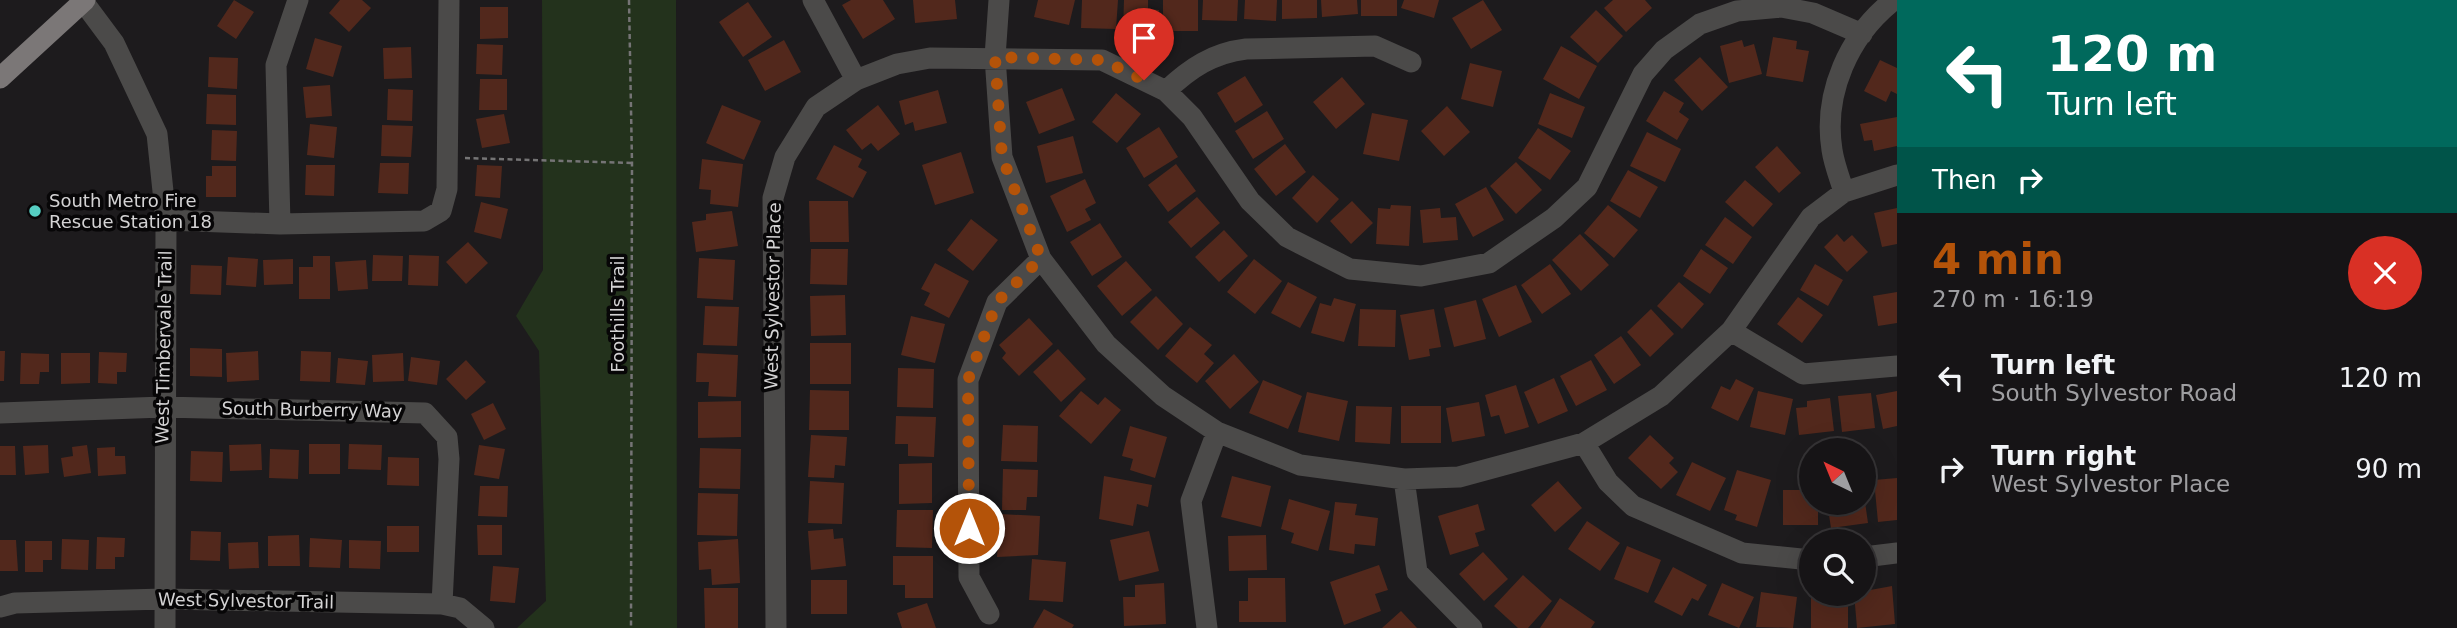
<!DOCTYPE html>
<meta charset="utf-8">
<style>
body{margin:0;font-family:"DejaVu Sans",sans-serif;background:#232123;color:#f1f3f6;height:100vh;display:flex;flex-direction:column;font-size:26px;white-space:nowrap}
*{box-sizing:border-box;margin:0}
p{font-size:23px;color:#9e9ea1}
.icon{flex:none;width:38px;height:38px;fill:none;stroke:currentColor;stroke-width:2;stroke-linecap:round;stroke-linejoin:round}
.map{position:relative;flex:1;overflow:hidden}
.details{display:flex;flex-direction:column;background:#161416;width:560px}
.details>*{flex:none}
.banner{background:#00695c;color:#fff;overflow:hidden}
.needle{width:46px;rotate:317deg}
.controls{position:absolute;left:1799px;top:438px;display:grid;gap:14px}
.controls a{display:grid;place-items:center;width:77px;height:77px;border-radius:50%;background:#161416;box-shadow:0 7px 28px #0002,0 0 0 2px #353335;font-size:35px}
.pin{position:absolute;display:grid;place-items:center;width:60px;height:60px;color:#fff;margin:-72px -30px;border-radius:50% 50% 50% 0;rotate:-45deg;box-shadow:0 0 7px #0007}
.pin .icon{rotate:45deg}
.me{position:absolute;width:77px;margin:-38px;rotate:0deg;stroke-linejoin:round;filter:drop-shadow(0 0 5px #0008)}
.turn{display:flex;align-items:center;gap:24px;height:147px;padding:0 35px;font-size:32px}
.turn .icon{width:91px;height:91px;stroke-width:2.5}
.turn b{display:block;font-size:49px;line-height:60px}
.then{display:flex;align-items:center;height:66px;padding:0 35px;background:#0003;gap:14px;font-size:26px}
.round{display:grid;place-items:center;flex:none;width:74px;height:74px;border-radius:37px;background:#232123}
.summary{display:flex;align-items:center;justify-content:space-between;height:119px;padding:0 35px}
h1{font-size:42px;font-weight:800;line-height:52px;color:#b45309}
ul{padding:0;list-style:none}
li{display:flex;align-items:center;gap:21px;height:91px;padding:0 35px}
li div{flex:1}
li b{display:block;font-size:26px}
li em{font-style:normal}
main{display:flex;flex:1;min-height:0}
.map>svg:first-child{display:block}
</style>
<main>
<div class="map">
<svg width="1897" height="628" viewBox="0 0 1897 628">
<rect width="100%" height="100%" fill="#1d1b1d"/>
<path fill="#23321c" d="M542 0H676L677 628H517L546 601 539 351 516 316 543 270Z"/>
<path fill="#52281c" d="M234 0 254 12 236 39 217 26Z
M340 0H362L371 8 349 32 329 13Z
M851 0H883L895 19 863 39 842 5Z
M913 0H955L957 19 915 23Z
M1038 0H1075L1069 25 1034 17Z
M1082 0H1118L1116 29 1081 28Z
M1124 0H1148V9L1159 10 1158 33 1123 32Z
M1163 0H1198V31H1163Z
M1203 0H1238L1237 21 1202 20Z
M1245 0H1277L1276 21 1244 19Z
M1282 0H1317V18L1282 19Z
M1321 0H1357L1358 14 1322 17Z
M1361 0H1397V16H1361Z
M1404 0H1439L1434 18 1401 8Z
M1483 0 1502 30 1471 49 1452 18Z
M1613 0H1645L1652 8 1626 32 1604 8Z
M748 2 772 37 743 57 719 22Z
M480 7H508V38L480 39Z
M1596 10 1623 36 1598 63 1570 37Z
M1773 37 1797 41 1796 49 1809 51 1803 82 1766 76Z
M315 38 342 46 333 77 306 69Z
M784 40 801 72 765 91 748 60Z
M1742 40 1744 47 1754 44 1762 74 1729 83 1720 46Z
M477 44 503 45 502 75 476 74Z
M1561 46 1597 66 1579 99 1543 79Z
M411 47 412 78 384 79 383 48Z
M209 57 238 58 237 89 208 87Z
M1700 57 1728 87 1702 111 1674 80Z
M1880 60 1897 68V94L1891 91 1886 102 1864 91Z
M1470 63 1502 71 1493 107 1461 99Z
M1245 76 1263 105 1235 123 1217 93Z
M1342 77 1365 104 1336 129 1313 102Z
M480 79H507V110H479Z
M330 85 332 116 306 118 303 87Z
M1062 88 1075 120 1039 134 1026 102Z
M388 89 413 90 412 121 387 120Z
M938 90 947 123 915 131 913 122 905 125 899 101Z
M1664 91 1684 103 1679 112 1689 119 1677 140 1646 121Z
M1116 93 1141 114 1117 143 1092 122Z
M1550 93 1585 107 1572 138 1538 124Z
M207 94 236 95V125L206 124Z
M722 105 761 121 744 160 706 143Z
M878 105 900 134 878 151 871 143 862 150 846 130Z
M1447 106 1470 132 1444 156 1421 131Z
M1267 111 1284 139 1253 159 1235 131Z
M1372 113 1408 120 1399 161 1363 154Z
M504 114 510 143 482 148 476 119Z
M1897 117V146L1874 151 1872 140 1864 141 1860 124Z
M310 124 337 127 334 158 307 155Z
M382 125 413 126 411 157 381 156Z
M1159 127 1178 157 1144 178 1126 148Z
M1538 128 1571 151 1550 180 1518 158Z
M212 130 237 131 236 161 211 160Z
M1647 132 1681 149 1665 182 1630 166Z
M1073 136 1083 173 1046 183 1037 146Z
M1285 144 1306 172 1276 196 1254 169Z
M834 145 862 159 858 167 867 172 853 198 816 179Z
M1777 146 1801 173 1779 193 1755 167Z
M961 152 974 193 935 205 922 165Z
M702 159 743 164 738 207 710 204 711 190 699 189Z
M1516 162 1542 190 1516 214 1490 186Z
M380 163H409L408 194 378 193Z
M1176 164 1196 191 1168 212 1148 185Z
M306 165H335L334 196 305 195Z
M477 165 502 166 500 198 475 196Z
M212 166H236V197H206V176H212Z
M1628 170 1658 187 1640 218 1610 201Z
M1313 175 1339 199 1317 223 1292 198Z
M1085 179 1096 203 1085 209 1091 220 1067 232 1050 196Z
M1745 180 1773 204 1753 227 1725 202Z
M1486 187 1504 220 1473 237 1455 204Z
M1197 197 1220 223 1191 248 1168 222Z
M809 201H848L849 242H810Z
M1352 201 1373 223 1351 244 1330 221Z
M481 202 508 209 501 239 474 232Z
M1391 205 1411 206 1409 246 1376 244 1378 208 1390 209Z
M1608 205 1638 230 1614 258 1584 233Z
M1440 208 1441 218 1456 217 1458 240 1423 243 1420 210Z
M1897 208V244L1882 247 1874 213Z
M732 211 738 246 696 252 692 222 706 220V214Z
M1725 217 1752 237 1733 264 1705 245Z
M971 219 998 240 973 271 947 250Z
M1100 223 1122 257 1092 276 1070 242Z
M1224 230 1248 256 1219 282 1195 257Z
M1580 234 1609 265 1581 291 1552 260Z
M1837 234 1844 242 1852 235 1868 252 1847 272 1824 247Z
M468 242 488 263 466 284 446 262Z
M811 249H848L847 285 810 284Z
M1701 249 1728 268 1710 294 1683 276Z
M373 255 403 256 402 281H372Z
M409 255 439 256 438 286 408 285Z
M313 256H330V299H299V267H313Z
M228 257 258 259 256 287 226 285Z
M699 258 735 260 733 300 697 298Z
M293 259V284L264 285 263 260Z
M1254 259 1282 281 1255 314 1227 292Z
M366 260 368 289 338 291 335 262Z
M1126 261 1152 290 1122 316 1097 286Z
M935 263 969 281 949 318 924 305 930 293 921 289Z
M1550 264 1571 294 1542 314 1521 285Z
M1815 264 1843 280 1828 306 1800 290Z
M191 265 222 266 221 295 190 294Z
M1288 282 1317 297 1300 328 1271 313Z
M1679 282 1704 304 1682 329 1657 306Z
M1516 285 1532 322 1499 337 1482 299Z
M1897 292V323L1878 326 1873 296Z
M845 295 846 335 811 336 810 296Z
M1156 296 1183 324 1158 350 1130 322Z
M1798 297 1823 315 1802 343 1777 324Z
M1334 298 1356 304 1344 342 1311 333 1320 303 1331 306Z
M1476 300 1486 339 1454 347 1444 308Z
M705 306 739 307 737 346 703 345Z
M1360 309 1396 310 1395 347 1358 346Z
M1434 309 1441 347 1429 349 1430 356 1409 360 1400 315Z
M1651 309 1674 334 1650 357 1627 332Z
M911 316 945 324 935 363 901 355Z
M1029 318 1053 344 1019 376 1002 358 1006 353 999 345Z
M1190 327 1212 345 1204 354 1214 363 1197 383 1165 356Z
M1621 336 1641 365 1614 384 1594 355Z
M810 343H851V384H810Z
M190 348 222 349V377L190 376Z
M1058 349 1086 379 1061 402 1033 372Z
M0 351H5L4 381H0Z
M258 351 259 380 227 382 226 353Z
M301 351 331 352 330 382 300 381Z
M99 352 127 353 126 372H117V384L98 383Z
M21 353 49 354V372H40L39 384H20Z
M61 353H90V383L61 384Z
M403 353 404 381 373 382 372 355Z
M697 353 738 355 736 397 708 396 709 382H696Z
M1234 354 1259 382 1230 409 1205 381Z
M411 357 440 361 437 385 408 381Z
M338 358 368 361 365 385 336 383Z
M466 360 486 382 466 400 446 379Z
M1591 360 1607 390 1576 406 1560 376Z
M898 368 934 369 933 408 897 407Z
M1554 378 1568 411 1538 424 1524 392Z
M1736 379 1754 388 1738 421 1711 408 1721 386 1730 390Z
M1263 380 1302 396 1288 429 1249 413Z
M1516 385 1529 427 1505 434 1499 415 1491 417 1485 395Z
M810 390 849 391V430H809Z
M1081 391 1098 405 1105 397 1121 410 1091 444 1059 416Z
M1758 391 1793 399 1785 435 1750 427Z
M1897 391V426L1883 429 1876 395Z
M1307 392 1348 401 1339 441 1298 432Z
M1871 393 1875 428 1842 432 1838 396Z
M1830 398 1834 431 1799 435 1796 408 1807 407V401Z
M741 401V437L698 438V402Z
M1479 402 1485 436 1452 442 1446 408Z
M493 403 506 429 484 440 471 414Z
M1356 406 1392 407 1390 444 1355 442Z
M1401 406H1441V443H1401Z
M896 416 936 417 934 457 908 456V444H895Z
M1003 425 1038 426 1037 462 1001 461Z
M1130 426 1167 437 1155 478 1130 470 1133 459 1122 456Z
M811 435 847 437 845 466 835 465 834 478 808 477Z
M1650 435 1674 458 1669 463 1678 472 1661 489 1628 458Z
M261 444 262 470 230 471 229 445Z
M309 444H340V474H309Z
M349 444 382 445 381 470 348 469Z
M48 445 49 473 25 475 23 446Z
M87 445 91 473 64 477 61 458 73 456 72 447Z
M479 445 505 449 499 479 474 475Z
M0 446H15L16 475H0Z
M115 447V456H125L126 474 98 476 97 448Z
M700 448 741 449 740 489 699 488Z
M270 449 299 450 298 479 269 478Z
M191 451 223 452 222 482 190 481Z
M388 457 419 458V486L387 485Z
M1692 462 1726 478 1710 511 1676 495Z
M932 463V503L899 504V464Z
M1003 469 1038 470 1037 497H1027L1026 510H1002Z
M1737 470 1771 480 1757 527 1735 520 1737 515 1724 510Z
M1104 476 1152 485 1148 507 1137 504 1133 526 1099 519Z
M1232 476 1271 486 1261 527 1221 517Z
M1897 478V520L1878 522 1874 480Z
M810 481 844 483 842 524 808 523Z
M1558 481 1582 508 1555 532 1531 505Z
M480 486H508L507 517 478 516Z
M1783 490H1811V502H1818V525H1783Z
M698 493 738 494 737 536 697 535Z
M1289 499 1330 511 1318 551 1291 543 1294 533 1281 529Z
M1335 502 1357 504 1355 515 1378 518 1375 546 1355 544 1354 554 1329 550Z
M1827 502H1865L1868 523 1831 528Z
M1478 504 1485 530 1475 533 1479 546 1450 555 1438 516Z
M897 510H933L932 548 896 547Z
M1000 514 1040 516 1038 555 997 557Z
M1587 521 1620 543 1600 571 1568 549Z
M477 525H502V555H478Z
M387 526H419V552H387Z
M833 529 834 539 843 538 846 566 811 570 808 531Z
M191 531 221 532 220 561 190 560Z
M1149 531 1159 571 1119 581 1110 540Z
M299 535 300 566H268V536Z
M1266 535 1267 570 1229 571 1228 536Z
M97 537 125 538 124 557H115V569H96Z
M310 538 342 540 340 568 309 567Z
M62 539 89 540 88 570 61 569Z
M738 539 740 583 712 585 711 569 699 570 698 542Z
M0 540H16L18 571H0Z
M349 540 381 541 380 569 349 568Z
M25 541H52V560H43V572H25Z
M258 542 259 568 229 569 228 543Z
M1627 546 1661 560 1648 593 1614 579Z
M1483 552 1508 579 1484 601 1459 574Z
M893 556H933V598H905V585H893Z
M1032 559 1066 562 1063 602 1029 600Z
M1379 565 1388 590 1375 594 1381 611 1344 625 1330 582Z
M493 566 519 568 515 603 490 601Z
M1673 567 1707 585 1698 601 1692 598 1682 616 1654 602Z
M1523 575 1552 601 1528 628H1518L1494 606Z
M1248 578H1285L1286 622H1239V601H1248Z
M811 580H847V614H811Z
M1164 583 1166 624 1124 626 1123 597H1135V585Z
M1722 583 1754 597 1739 628 1708 615Z
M1892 586 1895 624 1857 628 1854 593Z
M704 588H738V628H705Z
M1761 592 1797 597 1793 628 1756 627Z
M1811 595H1848V628H1811Z
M1560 598 1595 622 1591 628H1540Z
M927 603 936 628H902L897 613Z
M1044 609 1074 625 1072 628H1033Z
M1401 611 1417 628H1382Z"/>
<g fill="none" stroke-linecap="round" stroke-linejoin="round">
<path stroke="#757475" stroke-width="2.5" stroke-dasharray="5 3.5" stroke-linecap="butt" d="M629 0 632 163 631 628
M465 158 632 163"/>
<path stroke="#4b4a49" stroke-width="21" d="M82 0 114 43 157 134 166 220 165 628
M298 0 276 65 280 224 424 221 441 211 447 189 449 0
M813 0 856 80
M999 0 995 57 1002 157 1041 259 1106 344 1163 396 1217 432 1300 465 1404 479 1459 477 1584 443 1661 396 1731 331 1811 217 1844 192 1897 175
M1166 91C1190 68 1213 53 1246 49L1375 46 1411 62
M1844 192C1840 179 1834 164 1832 150 1823 93 1849 35 1894 0
M166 220 280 224
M1731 331 1803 374 1897 366
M0 413 163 407 425 413 447 437 449 459 442 604
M1584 443 1608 482 1633 506 1742 553 1811 560
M1404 479 1417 572 1472 628
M1864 557 1897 553
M0 607 15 603 164 599 442 604 460 608 484 628
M989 614 969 577 968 380 997 302 1041 259
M776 628 773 198 785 157 816 107 856 80 897 64 930 58 1102 60 1166 91 1192 117 1250 201 1287 237 1350 269 1421 276 1489 263 1554 218 1587 187 1643 74 1664 50 1700 24 1737 11 1781 7 1813 13 1862 34
M1207 628 1191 501 1217 432"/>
<path stroke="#7b7777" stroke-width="21" d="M0 78 85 0"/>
</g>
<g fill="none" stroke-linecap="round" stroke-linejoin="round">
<path stroke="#b45309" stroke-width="12" stroke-dasharray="0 21.6" d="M969 528 968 380 997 302 1041 258 1002 157 995 57 1102 60 1144 80"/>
</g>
<circle fill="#56cec3" stroke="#070607" stroke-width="2.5" cx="35" cy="211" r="7"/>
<g text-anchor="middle" stroke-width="7" stroke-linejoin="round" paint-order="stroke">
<g font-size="18" fill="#d4d3d4" stroke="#070607" text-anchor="start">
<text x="49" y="207">South Metro Fire<tspan x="49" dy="21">Rescue Station 18</tspan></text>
</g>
<g font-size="18" fill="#d4d3d4" stroke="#070607">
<text transform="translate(773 296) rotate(-89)" y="6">West Sylvestor Place</text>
<text transform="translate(618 314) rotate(-90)" y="6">Foothills Trail</text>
<text transform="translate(164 347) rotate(-89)" y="6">West Timbervale Trail</text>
<text transform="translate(312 410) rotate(1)" y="6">South Burberry Way</text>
<text transform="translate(246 601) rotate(1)" y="6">West Sylvestor Trail</text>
</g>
</g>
</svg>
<div class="controls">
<a><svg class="needle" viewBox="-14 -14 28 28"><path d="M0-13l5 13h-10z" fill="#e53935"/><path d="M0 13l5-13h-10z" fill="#9e9ea1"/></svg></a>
<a><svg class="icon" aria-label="search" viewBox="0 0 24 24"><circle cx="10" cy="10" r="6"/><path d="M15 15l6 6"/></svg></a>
</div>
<div class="pin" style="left:1144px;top:80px;background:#d93025"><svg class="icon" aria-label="arrive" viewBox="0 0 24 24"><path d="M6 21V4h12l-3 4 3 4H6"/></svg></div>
<svg class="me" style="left:969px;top:528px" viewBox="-20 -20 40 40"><circle r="17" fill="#b45309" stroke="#fff" stroke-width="3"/><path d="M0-11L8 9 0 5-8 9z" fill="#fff"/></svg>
</div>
<section class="details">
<div class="banner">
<div class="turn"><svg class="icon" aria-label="left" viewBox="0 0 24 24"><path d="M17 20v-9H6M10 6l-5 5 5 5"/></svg><div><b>120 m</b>Turn left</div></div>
<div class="then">Then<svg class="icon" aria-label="right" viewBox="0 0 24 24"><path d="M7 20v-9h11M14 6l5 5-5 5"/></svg></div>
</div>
<div class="summary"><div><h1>4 min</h1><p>270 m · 16:19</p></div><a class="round" style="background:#d93025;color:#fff"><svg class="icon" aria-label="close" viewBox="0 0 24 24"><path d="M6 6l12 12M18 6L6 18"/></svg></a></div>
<ul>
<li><svg class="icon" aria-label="left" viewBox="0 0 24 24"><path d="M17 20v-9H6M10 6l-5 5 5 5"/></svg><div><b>Turn left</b><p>South Sylvestor Road</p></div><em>120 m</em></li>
<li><svg class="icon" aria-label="right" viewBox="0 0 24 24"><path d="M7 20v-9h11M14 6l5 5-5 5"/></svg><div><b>Turn right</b><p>West Sylvestor Place</p></div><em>90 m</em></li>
</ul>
</section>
</main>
